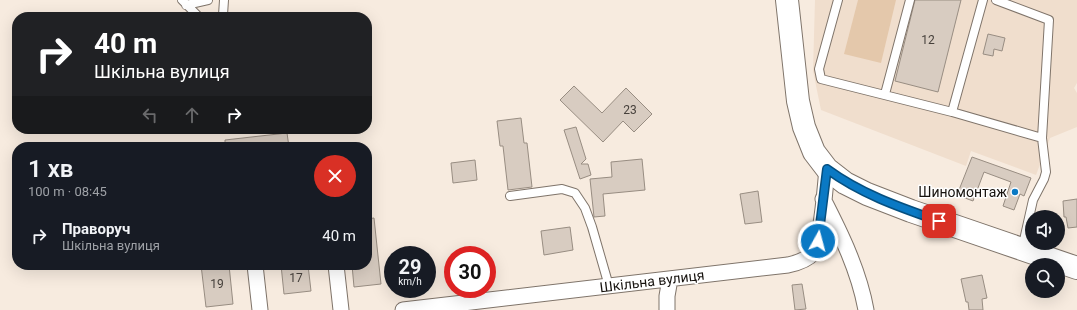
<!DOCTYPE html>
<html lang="uk">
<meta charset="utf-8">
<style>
body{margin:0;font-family:Roboto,sans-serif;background:#242831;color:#f1f3f6;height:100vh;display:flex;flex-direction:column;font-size:15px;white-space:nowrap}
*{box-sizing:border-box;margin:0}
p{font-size:13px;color:#9ea1a6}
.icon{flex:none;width:22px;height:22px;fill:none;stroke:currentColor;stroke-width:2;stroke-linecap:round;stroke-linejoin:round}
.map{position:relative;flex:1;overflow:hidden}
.details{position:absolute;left:12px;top:142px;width:360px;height:128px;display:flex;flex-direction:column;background:#171b24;border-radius:16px;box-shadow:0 4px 16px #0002}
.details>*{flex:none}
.banner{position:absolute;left:12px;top:12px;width:360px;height:122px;border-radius:16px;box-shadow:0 4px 16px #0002;background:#202124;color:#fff;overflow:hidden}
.fabs{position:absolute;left:1025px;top:210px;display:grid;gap:8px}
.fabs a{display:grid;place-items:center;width:40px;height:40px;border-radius:50%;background:#171b24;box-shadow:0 4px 16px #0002;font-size:20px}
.speed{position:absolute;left:384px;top:246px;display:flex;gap:8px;font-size:20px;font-weight:700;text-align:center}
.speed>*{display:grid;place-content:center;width:52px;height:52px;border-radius:50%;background:#171b24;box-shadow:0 4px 16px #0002;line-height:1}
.speed small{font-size:10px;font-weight:400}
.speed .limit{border:6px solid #d22;background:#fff;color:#111}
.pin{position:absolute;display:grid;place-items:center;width:34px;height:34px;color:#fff;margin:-17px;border-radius:8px;box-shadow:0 2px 6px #0006}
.me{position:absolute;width:44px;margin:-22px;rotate:7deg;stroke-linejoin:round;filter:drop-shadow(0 0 3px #0008)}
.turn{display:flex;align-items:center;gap:14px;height:84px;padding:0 16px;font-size:18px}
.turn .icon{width:52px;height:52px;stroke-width:2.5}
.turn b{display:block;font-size:28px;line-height:34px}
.lanes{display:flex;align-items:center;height:38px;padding:0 16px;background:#0003;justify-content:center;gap:20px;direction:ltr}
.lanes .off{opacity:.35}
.round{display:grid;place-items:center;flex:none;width:42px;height:42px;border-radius:21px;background:#242831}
.overview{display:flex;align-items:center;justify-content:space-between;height:68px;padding:0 16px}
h1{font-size:24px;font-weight:600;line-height:30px}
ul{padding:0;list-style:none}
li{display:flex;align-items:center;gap:12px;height:52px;padding:0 16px}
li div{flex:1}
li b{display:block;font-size:15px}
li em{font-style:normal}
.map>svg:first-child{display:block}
</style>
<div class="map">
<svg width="1077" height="310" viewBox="0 0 1077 310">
<rect width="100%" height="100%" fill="#f7ebdf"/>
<path fill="#f0decd" d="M815 0H1077V83L1074 88 1077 93V127L1050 138 1036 175 971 151 966 166 821 110 813 71Z"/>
<path fill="#e4c8ab" d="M858 0H896L881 63 844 54Z"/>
<path fill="#d8ccc1" stroke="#988d82" d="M915 0H961L938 92 895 81Z
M988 34 1005 38 1002 51 994 49 993 56 983 54Z
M574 86 602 113 626 88 652 114 634 132 623 121 603 142 560 100Z
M521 118 524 143H527L532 187 508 190 503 146H500L497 121Z
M576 127 586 159 581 164H588L591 175 580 179 564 130Z
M287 133 289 147H225V140Z
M972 157 1031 178 1024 196 1020 194 1014 210 1003 206 1011 182 984 172 973 201 957 195Z
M642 159 645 190 603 194 605 216 594 217 590 179 612 177 611 162Z
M475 160 477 180 453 183 451 163Z
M758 191 762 222 745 224 740 194Z
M1077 199V227L1068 228 1066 217H1064L1063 201Z
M374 218 381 284 354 287 352 265H367V219Z
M570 227 573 250 544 255 541 231Z
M201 265H229L233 304 206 307Z
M281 265H308L311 291 284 294Z
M982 275 987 298 982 299 983 310H969L968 302H966L961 279Z
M802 284 806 309 795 310 792 285Z"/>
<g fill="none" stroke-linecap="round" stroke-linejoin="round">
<g stroke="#7f746a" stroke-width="10">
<path id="lane" d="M182 0 199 17
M838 0 819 69 821 79 952 112 1042 138
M996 0 1049 20 1042 138 1046 172 1044 179 1033 200 1022 249
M186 5 208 0
M222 17 223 15 224 0
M885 94 910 0
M952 112 983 0
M510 196 562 189 575 193 585 208 592 227 609 286"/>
</g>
<g stroke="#7f746a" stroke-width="17">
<path id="street" d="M823 199C841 234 859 271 866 310
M255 265 260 310
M336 265 341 310
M403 310 788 265C797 263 807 260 813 253 822 240 825 187 827 169
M667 310V296L670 279"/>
</g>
<g stroke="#7f746a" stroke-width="24">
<path id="secondary" d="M787 0 798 101 804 127 814 152 827 169 845 183 867 194 911 211 1077 268"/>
</g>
<use href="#lane" stroke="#fff" stroke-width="8"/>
<use href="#street" stroke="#fff" stroke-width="15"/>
<use href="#secondary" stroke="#fff" stroke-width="22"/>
</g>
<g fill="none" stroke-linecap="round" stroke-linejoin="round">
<g stroke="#064f7f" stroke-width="10">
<path id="route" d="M818 241 827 169C861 194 899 207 939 221"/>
</g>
<use href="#route" stroke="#0a79c4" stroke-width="7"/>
</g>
<circle fill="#0a79c4" stroke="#fff" stroke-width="1.5" cx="1015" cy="192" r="4"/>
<g text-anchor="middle" stroke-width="3" stroke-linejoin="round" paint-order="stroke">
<g font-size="12" fill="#46403b">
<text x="928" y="44">12</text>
<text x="630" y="114">23</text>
<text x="296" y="282">17</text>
<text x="217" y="288">19</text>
</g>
<g font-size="14" fill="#16120e" stroke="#fff" text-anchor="end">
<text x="1007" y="197">Шиномонтаж</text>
</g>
<g font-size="14" fill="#16120e" stroke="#fff">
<text transform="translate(652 281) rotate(-7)" y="5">Шкільна вулиця</text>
</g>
</g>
</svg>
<div class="fabs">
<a><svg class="icon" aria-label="sound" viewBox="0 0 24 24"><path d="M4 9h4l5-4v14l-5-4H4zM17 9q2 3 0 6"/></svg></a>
<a><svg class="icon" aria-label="search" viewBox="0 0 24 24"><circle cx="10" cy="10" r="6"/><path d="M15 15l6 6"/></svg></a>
</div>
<div class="speed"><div>29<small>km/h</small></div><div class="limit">30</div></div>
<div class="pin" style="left:939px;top:221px;background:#d93025"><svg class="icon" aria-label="arrive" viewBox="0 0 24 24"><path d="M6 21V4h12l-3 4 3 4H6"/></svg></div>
<svg class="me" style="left:818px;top:241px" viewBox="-20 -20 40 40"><circle r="17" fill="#0a79c4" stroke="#fff" stroke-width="3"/><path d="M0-11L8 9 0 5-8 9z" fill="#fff"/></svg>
<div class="banner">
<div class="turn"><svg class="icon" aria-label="right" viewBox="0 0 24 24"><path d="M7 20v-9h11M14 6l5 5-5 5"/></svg><div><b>40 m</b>Шкільна вулиця</div></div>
<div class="lanes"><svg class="icon off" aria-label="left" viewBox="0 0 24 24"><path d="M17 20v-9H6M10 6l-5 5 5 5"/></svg><svg class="icon off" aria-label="ahead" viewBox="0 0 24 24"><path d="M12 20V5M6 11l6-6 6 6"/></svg><svg class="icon" aria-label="right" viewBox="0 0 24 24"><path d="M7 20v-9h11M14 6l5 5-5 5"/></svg></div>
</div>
<section class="details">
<div class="overview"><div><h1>1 хв</h1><p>100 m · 08:45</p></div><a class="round" style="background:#d93025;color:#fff"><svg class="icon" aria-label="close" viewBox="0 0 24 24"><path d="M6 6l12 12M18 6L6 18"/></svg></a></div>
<ul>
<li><svg class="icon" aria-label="right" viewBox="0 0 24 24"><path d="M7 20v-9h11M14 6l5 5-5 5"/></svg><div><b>Праворуч</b><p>Шкільна вулиця</p></div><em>40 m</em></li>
</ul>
</section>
</div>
